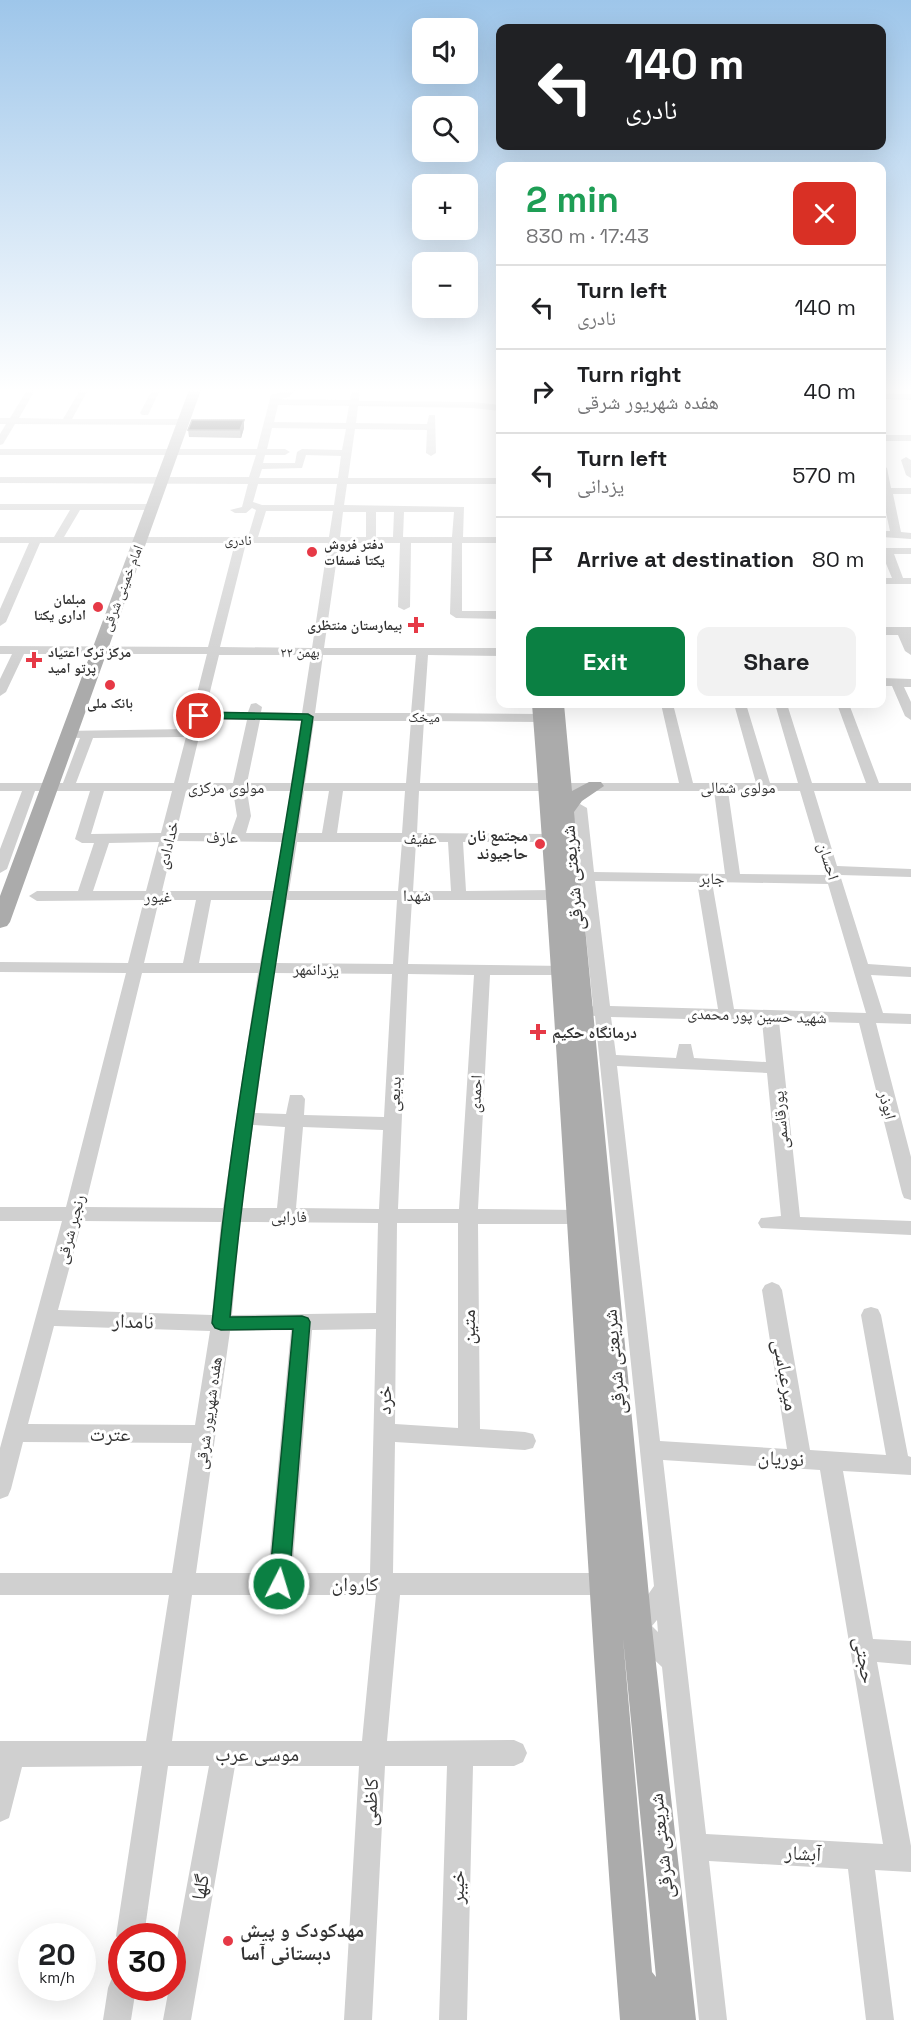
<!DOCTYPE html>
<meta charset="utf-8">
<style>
body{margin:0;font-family:"Space Grotesk","Noto Naskh Arabic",sans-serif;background:#f2f2f2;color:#202124;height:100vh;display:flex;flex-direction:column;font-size:22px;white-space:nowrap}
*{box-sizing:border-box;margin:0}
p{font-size:20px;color:#757577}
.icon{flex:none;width:33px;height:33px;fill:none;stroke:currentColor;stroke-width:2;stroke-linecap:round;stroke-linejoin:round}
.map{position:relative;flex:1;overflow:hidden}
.sheet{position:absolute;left:496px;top:162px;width:390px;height:546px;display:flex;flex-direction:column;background:#fff;border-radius:12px;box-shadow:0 6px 24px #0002}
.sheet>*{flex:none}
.top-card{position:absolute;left:496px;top:24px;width:390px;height:126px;border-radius:12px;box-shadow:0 6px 24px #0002;background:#202124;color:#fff;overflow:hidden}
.fabs{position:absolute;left:412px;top:18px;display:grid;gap:12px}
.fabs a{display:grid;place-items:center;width:66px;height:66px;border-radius:12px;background:#fff;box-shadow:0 6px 24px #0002;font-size:30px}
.speed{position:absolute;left:18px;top:1923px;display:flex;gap:12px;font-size:30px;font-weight:700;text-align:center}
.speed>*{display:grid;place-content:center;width:78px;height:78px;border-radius:50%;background:#fff;box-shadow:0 6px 24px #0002;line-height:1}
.speed small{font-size:15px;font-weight:400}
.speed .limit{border:9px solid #d22;background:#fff;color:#111}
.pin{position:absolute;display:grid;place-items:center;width:51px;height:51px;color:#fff;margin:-26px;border:3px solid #fff;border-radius:50%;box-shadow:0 2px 6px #0007}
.me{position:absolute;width:66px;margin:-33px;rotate:5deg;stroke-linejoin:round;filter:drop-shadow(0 0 4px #0008)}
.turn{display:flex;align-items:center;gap:21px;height:126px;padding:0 30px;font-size:27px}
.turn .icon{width:78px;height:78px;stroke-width:2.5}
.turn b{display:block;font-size:42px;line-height:51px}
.round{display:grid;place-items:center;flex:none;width:63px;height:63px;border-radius:12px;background:#f2f2f2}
.summary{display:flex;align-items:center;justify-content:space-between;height:102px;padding:0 30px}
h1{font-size:36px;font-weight:600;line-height:45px;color:#1e9e55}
.cta{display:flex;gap:12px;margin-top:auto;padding:12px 30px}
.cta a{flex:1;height:69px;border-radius:12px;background:#0b8043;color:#fff;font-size:24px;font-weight:600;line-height:69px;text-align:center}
.cta a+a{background:#f2f2f2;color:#202124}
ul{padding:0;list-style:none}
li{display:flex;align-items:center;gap:18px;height:84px;padding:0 30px;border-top:2px solid #e0e0e0}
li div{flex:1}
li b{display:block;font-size:22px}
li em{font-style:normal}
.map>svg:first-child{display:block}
</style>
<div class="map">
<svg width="911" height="2020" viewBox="0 0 911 2020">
<rect width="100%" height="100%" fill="#fff"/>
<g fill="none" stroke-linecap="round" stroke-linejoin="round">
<path fill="#d0d0d0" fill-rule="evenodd" d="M27 390H35L19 418 63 419 80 390H88L72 419H184L189 422 184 425 15 424 3 444 0 445V434L6 424H0V418H10Z
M152 390H160L148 415H142L140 413Z
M287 390H296L289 397 279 399 350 400 352 390H360L359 401 472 402 501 405V411L472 408 358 406 356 423 427 424 429 415H435L436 453 431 456 426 453 427 430 355 429 348 478H501V484H347L344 505 464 507 463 537H501V543H462V611H501V619L456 618 450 614 452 543H411L410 607 404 610 398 607 400 543H339L324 648H501V656L428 655 424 713 541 714 547 718 541 722 424 721 420 783H679L661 704H673L693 783H756L734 704H746L770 783H798L775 704H787L812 783H866L837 704H849L879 783H911V791H814L837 866 911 869V877L840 875 868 964 911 967V977L871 975 883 1013 911 1014V1024L876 1023 911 1157V1200L904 1198 902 1193 859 1023 779 1021 800 1217 911 1221V1235L761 1228 758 1223 761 1218 781 1216 767 1073 617 1066 660 1441 787 1449 762 1290 765 1285 772 1282 779 1285 782 1290 810 1450 886 1455 861 1315 864 1309 871 1307 878 1309 881 1315 908 1456 911 1457V1475L843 1471 873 1639 911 1641V1665L877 1662 911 1846V1872L875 1870 894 2020H866L848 1869 709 1861 727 2020H699L662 1667 629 1636 625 1628 654 1586 595 1016 588 1015 586 1011 593 1006 573 808 580 804 587 808 594 872 725 874 714 791H419L417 833 551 834 558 838 551 842H463L466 891 555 890 563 895 555 900H412L408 964 566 966 568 970 560 975H490L478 1209 579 1210 586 1212 589 1217 586 1222 579 1224H478L480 1429 525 1432 533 1434 536 1441 533 1448 525 1450 395 1442 393 1573H602L610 1576 614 1584 610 1592 602 1595H400L387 1741 514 1740 523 1744 527 1753 523 1762 514 1766H473L467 2020H439L447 1766H385L372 2020H344L359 1766H235L191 2020H163L169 1988H172V1966L209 1766H168L144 1936H122V1946L116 1936 142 1766 22 1767 9 1818 0 1822V1741H146L169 1595H0V1573H172L192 1443 23 1442 11 1489 8 1496 0 1499V1448L62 1221H0V1207H66L126 973 0 972V962L128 963 144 900 37 901 29 896 37 891H78L94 843H82L75 839 90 791H35L7 869 0 873V849L22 791H0V783H63L80 738 63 737 61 734 63 731 188 729 207 654H24L6 692 0 696V679L12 654H0V646L208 647 235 543H40L6 622 0 626V609L29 543H0V537H54L70 510H0V504H153L158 507 153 510H80L64 537H248L256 510 252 508 246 513H235L230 510 242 507 248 484 0 483V477H249L256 455H0V449H257L271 395ZM278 405 349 406 346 423 274 422ZM272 428 346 429 342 450 302 449 297 452 295 463H263L265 455H285L290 452 285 449H267ZM306 455 341 456 338 478H259L262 469 302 468ZM258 484H337L334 505H262L253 502ZM266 511H333L329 537H258ZM343 512H366V537H340ZM376 512H394L393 537H376ZM404 512H454L452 537H403ZM246 543H328L312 648 220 647ZM219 655H311L302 713 261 712 262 707 256 703 251 704 248 712H205ZM323 655H416L411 713H315ZM203 720H247L233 783H188ZM260 720H301L291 783H247ZM314 721H411L406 783H305ZM186 737 174 783H76L93 738ZM104 791H172L161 833 91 834ZM186 791H233L237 816 231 833H176ZM247 791H290L284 833H246L251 816ZM304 791H329L322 833H298ZM343 791H405L402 833H337ZM728 791H800L825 875 740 874ZM174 841 282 842 274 891H162ZM159 842 146 891H93L109 843ZM297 842H402L398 891H289ZM416 842H448L451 891H413ZM595 881 697 882 718 1009 610 1006ZM712 882 828 884 866 1013 734 1009ZM159 900H196L183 963H144ZM211 900H272L260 963H199ZM287 900H397L393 964 276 963ZM142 973H258L223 1208 85 1207ZM274 973 392 974 384 1117 304 1115 305 1099 302 1095H290L286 1114 255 1113ZM408 974 474 975 459 1209H398ZM611 1017 762 1021 766 1062 694 1058 691 1044H679L676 1058 616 1055ZM253 1125 285 1127 277 1208H242ZM303 1127 383 1130 379 1209 296 1208ZM82 1221 221 1222 212 1315 58 1310ZM240 1222 378 1223 376 1313 232 1315ZM397 1223H458V1428L395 1424ZM54 1326 210 1331 195 1425 28 1424ZM376 1329 370 1573H292L312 1330ZM291 1330 268 1573H196L230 1331ZM663 1460 820 1470 883 1844 706 1834ZM192 1595H376L362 1741H172ZM657 1620 658 1632 652 1626Z
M882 393 911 394V400L882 399Z
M882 435H911V441H882Z
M906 457 911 460V478L906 475 901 460Z
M882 465 887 468 891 488H911V494H893L901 532 911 533V539L882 537V531H890L882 494Z
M882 548H911V554H894L903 578H911V584H882V578H892L882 554Z
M882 627H911V655L905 651 898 635H882Z
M882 678 911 679V687H904L911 702V720L905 716 892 686H882Z
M122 1974V1988H136L131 2020H103L108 1988 112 1978Z"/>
<path fill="#ababab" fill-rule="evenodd" d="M189 390H201L10 922 7 926 0 928V896Z
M532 704H564L572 791 589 782H601L604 786 582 801 574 812 652 1628 696 2020H620C585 1582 566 1142 532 704ZM623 1638 656 1977 652 1972Z"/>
</g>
<path fill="#8c8c8c" d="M244 428 241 438 189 437 188 430Z"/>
<path fill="#5f5f5f" d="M244 420V428L241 438 240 430Z"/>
<path fill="#1a1a1a" stroke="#5f5f5f" stroke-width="1.5" d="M192 420H244L240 430H188Z"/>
<linearGradient id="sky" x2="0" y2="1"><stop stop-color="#9ec6ea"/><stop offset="0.58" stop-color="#fff"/><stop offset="1" stop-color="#fff" stop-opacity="0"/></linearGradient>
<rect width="911" height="673" fill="url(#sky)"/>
<path fill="#0b8043" stroke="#07532c" stroke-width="1.5" d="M199 712 308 714 313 717C284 917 249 1115 230 1317L302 1316 308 1318 310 1322 289 1584 286 1591 279 1593 272 1591 269 1584 293 1329 221 1330 215 1328 212 1323C217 1281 220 1239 226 1197 246 1037 278 879 302 720L195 718 193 716Z"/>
<g fill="#e63946" stroke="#fff" stroke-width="2">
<circle cx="312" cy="552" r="6"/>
<circle cx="98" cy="607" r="6"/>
<path d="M413 616h6v6h6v6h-6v6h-6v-6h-6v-6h6z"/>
<path d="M31 651h6v6h6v6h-6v6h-6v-6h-6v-6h6z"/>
<circle cx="110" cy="685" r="6"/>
<circle cx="540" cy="844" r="6"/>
<path d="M535 1023h6v6h6v6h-6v6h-6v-6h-6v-6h6z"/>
<circle cx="228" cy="1941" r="6"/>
</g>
<g text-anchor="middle" stroke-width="6" stroke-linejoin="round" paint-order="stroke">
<g font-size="14" fill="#333" stroke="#fff">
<text x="238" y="545">نادری</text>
<text transform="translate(122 588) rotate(-69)" y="5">امام خمینی شرقی</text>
<text x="300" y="657">۲۲ بهمن</text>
<text x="424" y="722">میخک</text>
</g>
<g font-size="14" font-weight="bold" fill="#333" stroke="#fff" text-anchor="start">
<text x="324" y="549">دفتر فروش<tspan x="324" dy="16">یکتا فسفات</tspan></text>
<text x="86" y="604" text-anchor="end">مبلمان<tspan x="86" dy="16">اداری یکتا</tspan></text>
<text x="402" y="630" text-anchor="end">بیمارستان منتظری</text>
<text x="48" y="657">مرکز ترک اعتیاد<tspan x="48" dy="16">پرتو امید</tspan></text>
<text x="110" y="708" text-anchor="middle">بانک ملی</text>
</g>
<g font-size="16" fill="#333" stroke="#fff">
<text x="226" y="793">مولوی مرکزی</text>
<text x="738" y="793">مولوی شمالی</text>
<text x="222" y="843">عارف</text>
<text x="420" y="844">عفیف</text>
<text transform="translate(167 845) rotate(-76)" y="6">خدادادی</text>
<text transform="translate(829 861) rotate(73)" y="6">احسان</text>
<text transform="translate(712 878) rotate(1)" y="6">جابر</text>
<text x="417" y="901">شهدا</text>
<text transform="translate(158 896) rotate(-1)" y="6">غیور</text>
<text transform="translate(316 969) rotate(1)" y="6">یزدانمهر</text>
<text transform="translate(757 1015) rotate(2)" y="6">شهید حسین پور محمدی</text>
<text transform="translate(394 1094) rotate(-87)" y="6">بدیعی</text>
<text transform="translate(475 1094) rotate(-87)" y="6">احمدی</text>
<text transform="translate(888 1105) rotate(75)" y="6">ابوذر</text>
<text transform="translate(780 1120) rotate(-95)" y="6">پورقاسمی</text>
<text x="289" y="1222">فارابی</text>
<text transform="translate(70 1229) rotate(-75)" y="6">رنجبر شرقی</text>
<text transform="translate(208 1413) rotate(-82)" y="6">هفده شهریور شرقی</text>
</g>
<g font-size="16" font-weight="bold" fill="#333" stroke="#fff" text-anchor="end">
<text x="528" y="841">مجتمع نان<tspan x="528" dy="18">حاجیوند</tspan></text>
<text x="552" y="1038" text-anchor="start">درمانگاه حکیم</text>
</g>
<g font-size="20" fill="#333" stroke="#fff">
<text transform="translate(572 878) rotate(-95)" y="7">شریعتی شرقی</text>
<text transform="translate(133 1321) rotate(2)" y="7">نامدار</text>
<text transform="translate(468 1327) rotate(-90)" y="7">متین</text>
<text transform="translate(614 1362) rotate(-95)" y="7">شریعتی شرقی</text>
<text transform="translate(786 1375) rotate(80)" y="7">میرعباسی</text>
<text transform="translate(384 1400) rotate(-89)" y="7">خرد</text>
<text x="110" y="1441">عترت</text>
<text transform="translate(781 1458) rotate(3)" y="7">نوریان</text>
<text x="355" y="1591">کاروان</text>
<text transform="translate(865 1660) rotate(80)" y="7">حجتی</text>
<text x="257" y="1761">موسی عرب</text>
<text transform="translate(370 1802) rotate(-87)" y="7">کاظمی</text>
<text transform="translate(661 1846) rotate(-96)" y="7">شریعتی شرقی</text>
<text transform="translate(803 1853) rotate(3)" y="7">آبشار</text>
<text transform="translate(200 1887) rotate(-80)" y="7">گلها</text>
<text transform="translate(457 1887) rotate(-89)" y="7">خیبر</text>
</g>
<g font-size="20" font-weight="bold" fill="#333" stroke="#fff" text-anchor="start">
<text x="240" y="1937">مهدکودک و پیش<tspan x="240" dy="23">دبستانی آسا</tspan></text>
</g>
</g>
</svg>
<div class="fabs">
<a><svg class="icon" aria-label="sound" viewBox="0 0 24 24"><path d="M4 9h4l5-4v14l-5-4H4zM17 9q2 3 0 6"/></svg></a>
<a><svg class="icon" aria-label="search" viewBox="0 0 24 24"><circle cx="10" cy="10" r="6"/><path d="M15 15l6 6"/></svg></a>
<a>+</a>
<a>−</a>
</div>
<div class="speed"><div>20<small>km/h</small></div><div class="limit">30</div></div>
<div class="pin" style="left:199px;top:716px;background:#d93025"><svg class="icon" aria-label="arrive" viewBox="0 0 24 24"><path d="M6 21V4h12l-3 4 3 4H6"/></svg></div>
<svg class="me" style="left:279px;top:1584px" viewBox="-20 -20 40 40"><circle r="17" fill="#0b8043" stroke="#fff" stroke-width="3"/><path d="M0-11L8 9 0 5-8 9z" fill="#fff"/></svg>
<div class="top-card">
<div class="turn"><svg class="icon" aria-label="left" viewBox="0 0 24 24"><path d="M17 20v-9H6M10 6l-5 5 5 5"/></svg><div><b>140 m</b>نادری</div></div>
</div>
<section class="sheet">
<div class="summary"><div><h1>2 min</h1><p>830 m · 17:43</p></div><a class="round" style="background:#d93025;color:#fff"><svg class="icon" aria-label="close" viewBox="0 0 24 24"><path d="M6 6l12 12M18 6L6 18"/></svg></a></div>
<ul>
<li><svg class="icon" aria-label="left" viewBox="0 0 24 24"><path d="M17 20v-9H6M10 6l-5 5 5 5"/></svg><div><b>Turn left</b><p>نادری</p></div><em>140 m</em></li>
<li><svg class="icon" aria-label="right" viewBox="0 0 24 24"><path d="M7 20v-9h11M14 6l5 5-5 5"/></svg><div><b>Turn right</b><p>هفده شهریور شرقی</p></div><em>40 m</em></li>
<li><svg class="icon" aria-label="left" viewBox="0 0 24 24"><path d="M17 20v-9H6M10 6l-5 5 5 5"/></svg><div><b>Turn left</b><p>یزدانی</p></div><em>570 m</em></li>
<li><svg class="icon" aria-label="arrive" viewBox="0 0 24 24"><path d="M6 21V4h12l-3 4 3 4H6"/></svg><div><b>Arrive at destination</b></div><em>80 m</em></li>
</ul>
<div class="cta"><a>Exit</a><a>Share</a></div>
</section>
</div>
